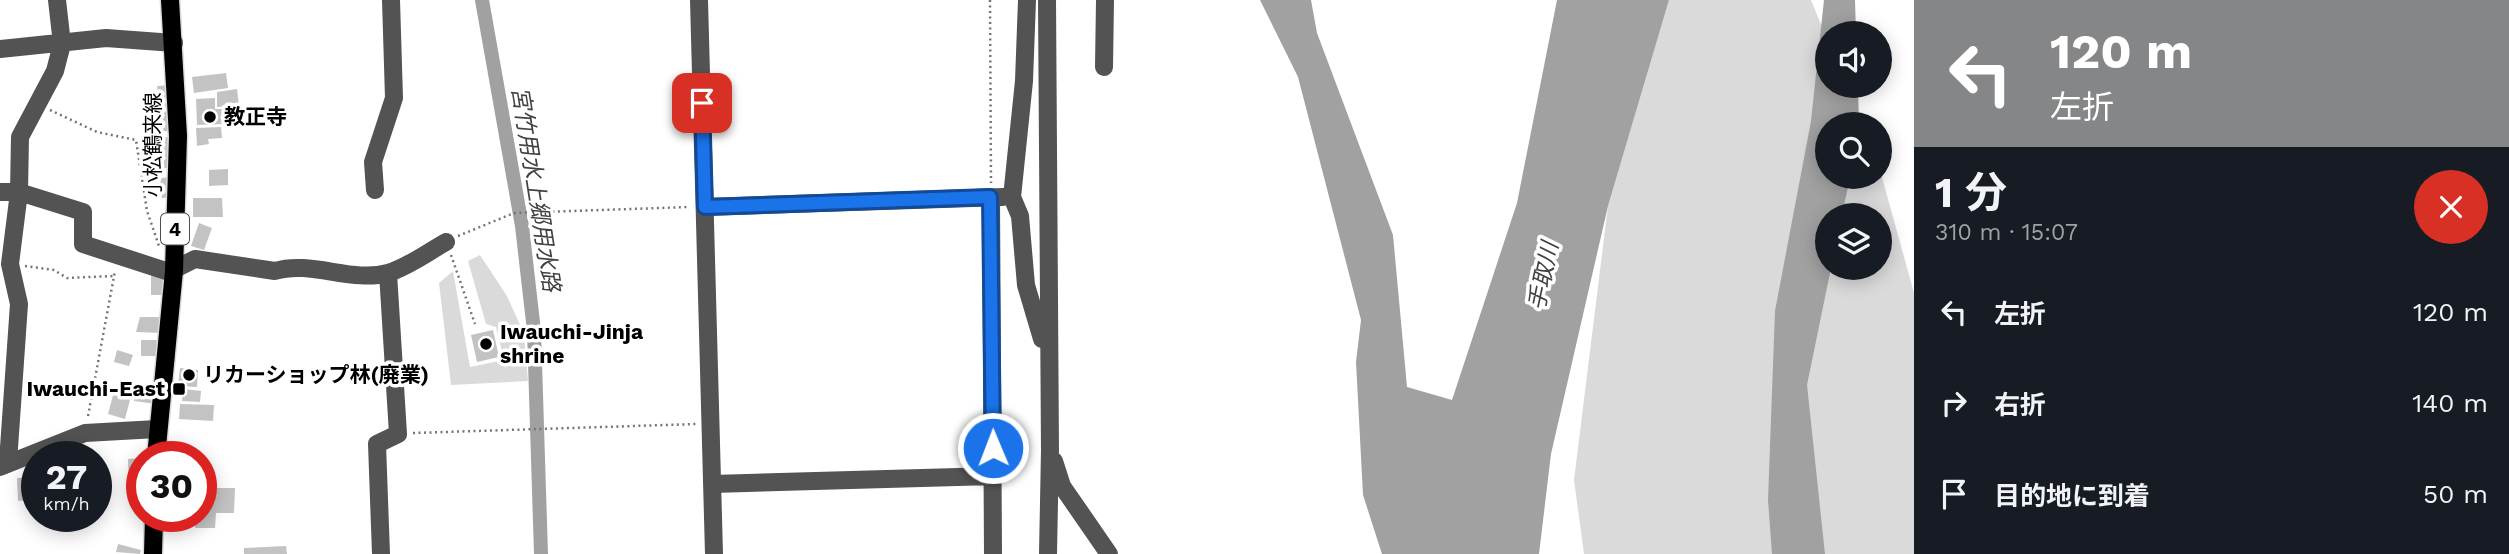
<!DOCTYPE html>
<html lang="ja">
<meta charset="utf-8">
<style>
body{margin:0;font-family:"Work Sans","Noto Sans JP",sans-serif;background:#20242c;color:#f1f3f6;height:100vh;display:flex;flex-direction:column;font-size:26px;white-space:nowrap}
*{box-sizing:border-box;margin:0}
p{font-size:23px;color:#9ea1a6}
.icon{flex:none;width:38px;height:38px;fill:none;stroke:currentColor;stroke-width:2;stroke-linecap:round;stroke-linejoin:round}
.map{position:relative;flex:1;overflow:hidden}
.side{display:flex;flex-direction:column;background:#171b24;width:595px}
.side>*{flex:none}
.guide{background:#858687;color:#fff;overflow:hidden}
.fabs{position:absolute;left:1815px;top:21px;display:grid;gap:14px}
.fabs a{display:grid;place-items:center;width:77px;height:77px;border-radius:50%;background:#171b24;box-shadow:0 4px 18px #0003;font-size:35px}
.speed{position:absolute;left:21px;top:441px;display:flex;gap:14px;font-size:35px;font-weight:700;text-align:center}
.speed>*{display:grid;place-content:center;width:91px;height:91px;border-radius:50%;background:#171b24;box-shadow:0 4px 18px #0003;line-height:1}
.speed small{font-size:18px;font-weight:400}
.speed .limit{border:10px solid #d22;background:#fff;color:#111}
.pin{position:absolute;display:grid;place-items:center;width:60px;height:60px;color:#fff;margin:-30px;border-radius:14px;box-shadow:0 4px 10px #0006}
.me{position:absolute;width:77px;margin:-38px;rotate:359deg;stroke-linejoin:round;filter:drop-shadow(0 0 5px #0008)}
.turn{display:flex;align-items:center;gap:24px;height:147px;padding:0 21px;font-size:32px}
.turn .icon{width:91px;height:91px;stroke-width:2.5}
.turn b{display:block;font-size:49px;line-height:60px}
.round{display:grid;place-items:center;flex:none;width:74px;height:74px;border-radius:37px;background:#20242c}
.head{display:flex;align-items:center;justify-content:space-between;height:119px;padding:0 21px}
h1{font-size:42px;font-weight:700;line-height:52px}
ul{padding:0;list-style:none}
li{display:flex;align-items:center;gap:21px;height:91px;padding:0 21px}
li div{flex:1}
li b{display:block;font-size:26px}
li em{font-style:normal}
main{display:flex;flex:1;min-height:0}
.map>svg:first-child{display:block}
</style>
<main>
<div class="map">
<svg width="1914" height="554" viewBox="0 0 1914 554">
<rect width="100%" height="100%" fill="#fff"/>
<path fill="#dadada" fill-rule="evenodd" d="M1669 0H1811L1827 39V86H1846L1861 124H1827V177H1880V170L1914 293V554H1584L1574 480 1608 206ZM1827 215H1880V268H1827Z
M480 255 507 296 524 334 528 381 451 385 439 283 453 271 470 367 504 360 496 327 486 324 468 261Z"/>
<path fill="#a1a1a1" d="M1260 0H1311L1317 33 1393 235 1407 387 1452 400 1517 203 1557 0H1669L1608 206 1551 454 1539 554H1382L1363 495 1356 362 1361 320 1298 77Z
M1824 0H1855L1856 33H1827V86H1858L1859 124H1827V177H1850L1842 215H1827V268H1831L1807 385 1825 554H1772L1768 500 1775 311 1811 121Z"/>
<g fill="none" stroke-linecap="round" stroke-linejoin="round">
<path stroke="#a1a1a1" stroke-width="14" d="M482 0 522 226 534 331 541 554"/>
</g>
<path fill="#c3c3c3" d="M226 73 228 88 194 93 192 77Z
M174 85 176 107 160 109 157 86Z
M237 89 239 105 217 107V92Z
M215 98V109H224V124L197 125 196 99Z
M176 111 169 123V131L155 132V112Z
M221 127 222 138 208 139 209 144 197 146 196 128Z
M161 137H174V168H161Z
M228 169V185L209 186V170Z
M175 177 177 197 162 198 160 178Z
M193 198H222L223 217H193Z
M199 223 212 228 204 250 191 246Z
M151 275 168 276 167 295H151Z
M140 317H162L161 333 136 332Z
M493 330 499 357 477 362 471 335Z
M141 340H158V356H141Z
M117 350 133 355 129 366 114 362Z
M180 368 198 370 197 387 178 386Z
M115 388 132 392 125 419 108 414Z
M183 389 201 391 200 402 182 401Z
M136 390 158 393 156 404 134 401Z
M180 404 214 405 213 421 179 419Z
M142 458V492L129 493 128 459Z
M37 477V499L18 501 17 478Z
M201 488H235L234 513H216L215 528H195L196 516H201Z
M118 544 141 550 140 554 116 552Z
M286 546 287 554H244V548Z"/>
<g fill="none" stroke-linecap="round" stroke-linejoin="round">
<g stroke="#dbdbdb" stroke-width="21">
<path id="major" d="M156 457 174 271 178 136 170 0
M153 554 154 516"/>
</g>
<path stroke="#757575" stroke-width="2.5" stroke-dasharray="2 3.5" stroke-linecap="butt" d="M990 0 991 183
M50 110 97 132 136 140 147 211 159 246
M458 236 514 213 688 207
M451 255 475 324
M25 266 54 270 67 278 114 276
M88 416 115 271
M413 433 697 424"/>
<path stroke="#535353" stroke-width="18" d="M699 0 714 554
M1027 0 1024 81 1012 197 1020 216 1026 285 1042 339 1046 340
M1047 0 1050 450 1048 554
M0 49 106 38 174 43
M1104 67 1105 0
M375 190 373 162 394 98 391 0
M0 192H19L83 212V244L169 272 195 259 275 271C311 260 352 283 388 273 408 267 428 252 446 242
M991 197 993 554
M705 207 1003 197
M1054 461 1062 486 1109 554
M8 462 19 304 10 264 19 192 20 137 55 71 62 44 57 0
M0 467 85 433 157 429
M712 484 993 476
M381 554 377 444 398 434 388 273"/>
<use href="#major" stroke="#000" stroke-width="18"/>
</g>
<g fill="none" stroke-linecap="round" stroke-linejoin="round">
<g stroke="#114b97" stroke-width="18">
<path id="route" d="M702 103 705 207 990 197 993 448"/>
</g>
<use href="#route" stroke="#1a73e8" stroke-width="12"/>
</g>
<g fill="#000" stroke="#fff" stroke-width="2.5">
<circle cx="210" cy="117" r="7"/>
<circle cx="486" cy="344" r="7"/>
<circle cx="189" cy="375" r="7"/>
<rect x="172" y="382" width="14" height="14" rx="3.5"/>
</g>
<g text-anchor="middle" stroke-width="7" stroke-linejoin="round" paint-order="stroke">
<rect fill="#fff" stroke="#4c4c4c" stroke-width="2" x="161" y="213.5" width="28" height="31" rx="5"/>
<g font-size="19" font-weight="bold" fill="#000">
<text x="175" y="236">4</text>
</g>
<g font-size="21" font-weight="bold" fill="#000" stroke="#fff" text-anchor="start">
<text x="224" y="124">教正寺</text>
<text x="500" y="339">Iwauchi-Jinja<tspan x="500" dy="24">shrine</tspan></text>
<text x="203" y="382">リカーショップ林(廃業)</text>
<text x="165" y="396" text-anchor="end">Iwauchi-East</text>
</g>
<g font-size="21" fill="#000" stroke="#fff">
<text transform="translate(153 145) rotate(-90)" y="7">小松鶴来線</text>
</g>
<g font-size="23" font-style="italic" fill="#424242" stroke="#fff">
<text transform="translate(536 189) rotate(81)" y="8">宮竹用水上郷用水路</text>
<text transform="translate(1543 276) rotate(-78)" y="8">手取川</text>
</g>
</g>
</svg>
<div class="fabs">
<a><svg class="icon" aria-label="sound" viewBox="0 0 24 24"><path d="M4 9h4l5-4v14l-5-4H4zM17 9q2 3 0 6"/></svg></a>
<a><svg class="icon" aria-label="search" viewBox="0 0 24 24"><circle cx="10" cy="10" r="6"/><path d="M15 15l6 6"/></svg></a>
<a><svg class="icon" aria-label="layers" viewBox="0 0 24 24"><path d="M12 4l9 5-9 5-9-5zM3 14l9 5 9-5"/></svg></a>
</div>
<div class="speed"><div>27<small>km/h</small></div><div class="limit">30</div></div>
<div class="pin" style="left:702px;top:103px;background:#d93025"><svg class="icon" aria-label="arrive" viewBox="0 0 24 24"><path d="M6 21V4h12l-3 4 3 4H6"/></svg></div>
<svg class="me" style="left:993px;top:448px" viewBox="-20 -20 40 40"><circle r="17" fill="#1a73e8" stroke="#fff" stroke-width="3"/><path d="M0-11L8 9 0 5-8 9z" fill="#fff"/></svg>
</div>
<section class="side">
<div class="guide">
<div class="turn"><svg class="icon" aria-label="left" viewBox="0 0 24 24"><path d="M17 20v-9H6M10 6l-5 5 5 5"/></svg><div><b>120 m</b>左折</div></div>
</div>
<div class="head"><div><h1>1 分</h1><p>310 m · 15:07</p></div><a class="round" style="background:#d93025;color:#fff"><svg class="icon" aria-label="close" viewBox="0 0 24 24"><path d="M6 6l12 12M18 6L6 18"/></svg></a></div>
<ul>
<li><svg class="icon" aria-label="left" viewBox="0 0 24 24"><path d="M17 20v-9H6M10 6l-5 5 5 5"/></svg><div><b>左折</b></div><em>120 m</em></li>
<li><svg class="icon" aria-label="right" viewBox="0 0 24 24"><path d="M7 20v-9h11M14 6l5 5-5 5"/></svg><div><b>右折</b></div><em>140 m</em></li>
<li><svg class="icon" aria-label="arrive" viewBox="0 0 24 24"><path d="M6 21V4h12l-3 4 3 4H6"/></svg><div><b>目的地に到着</b></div><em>50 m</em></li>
</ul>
</section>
</main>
